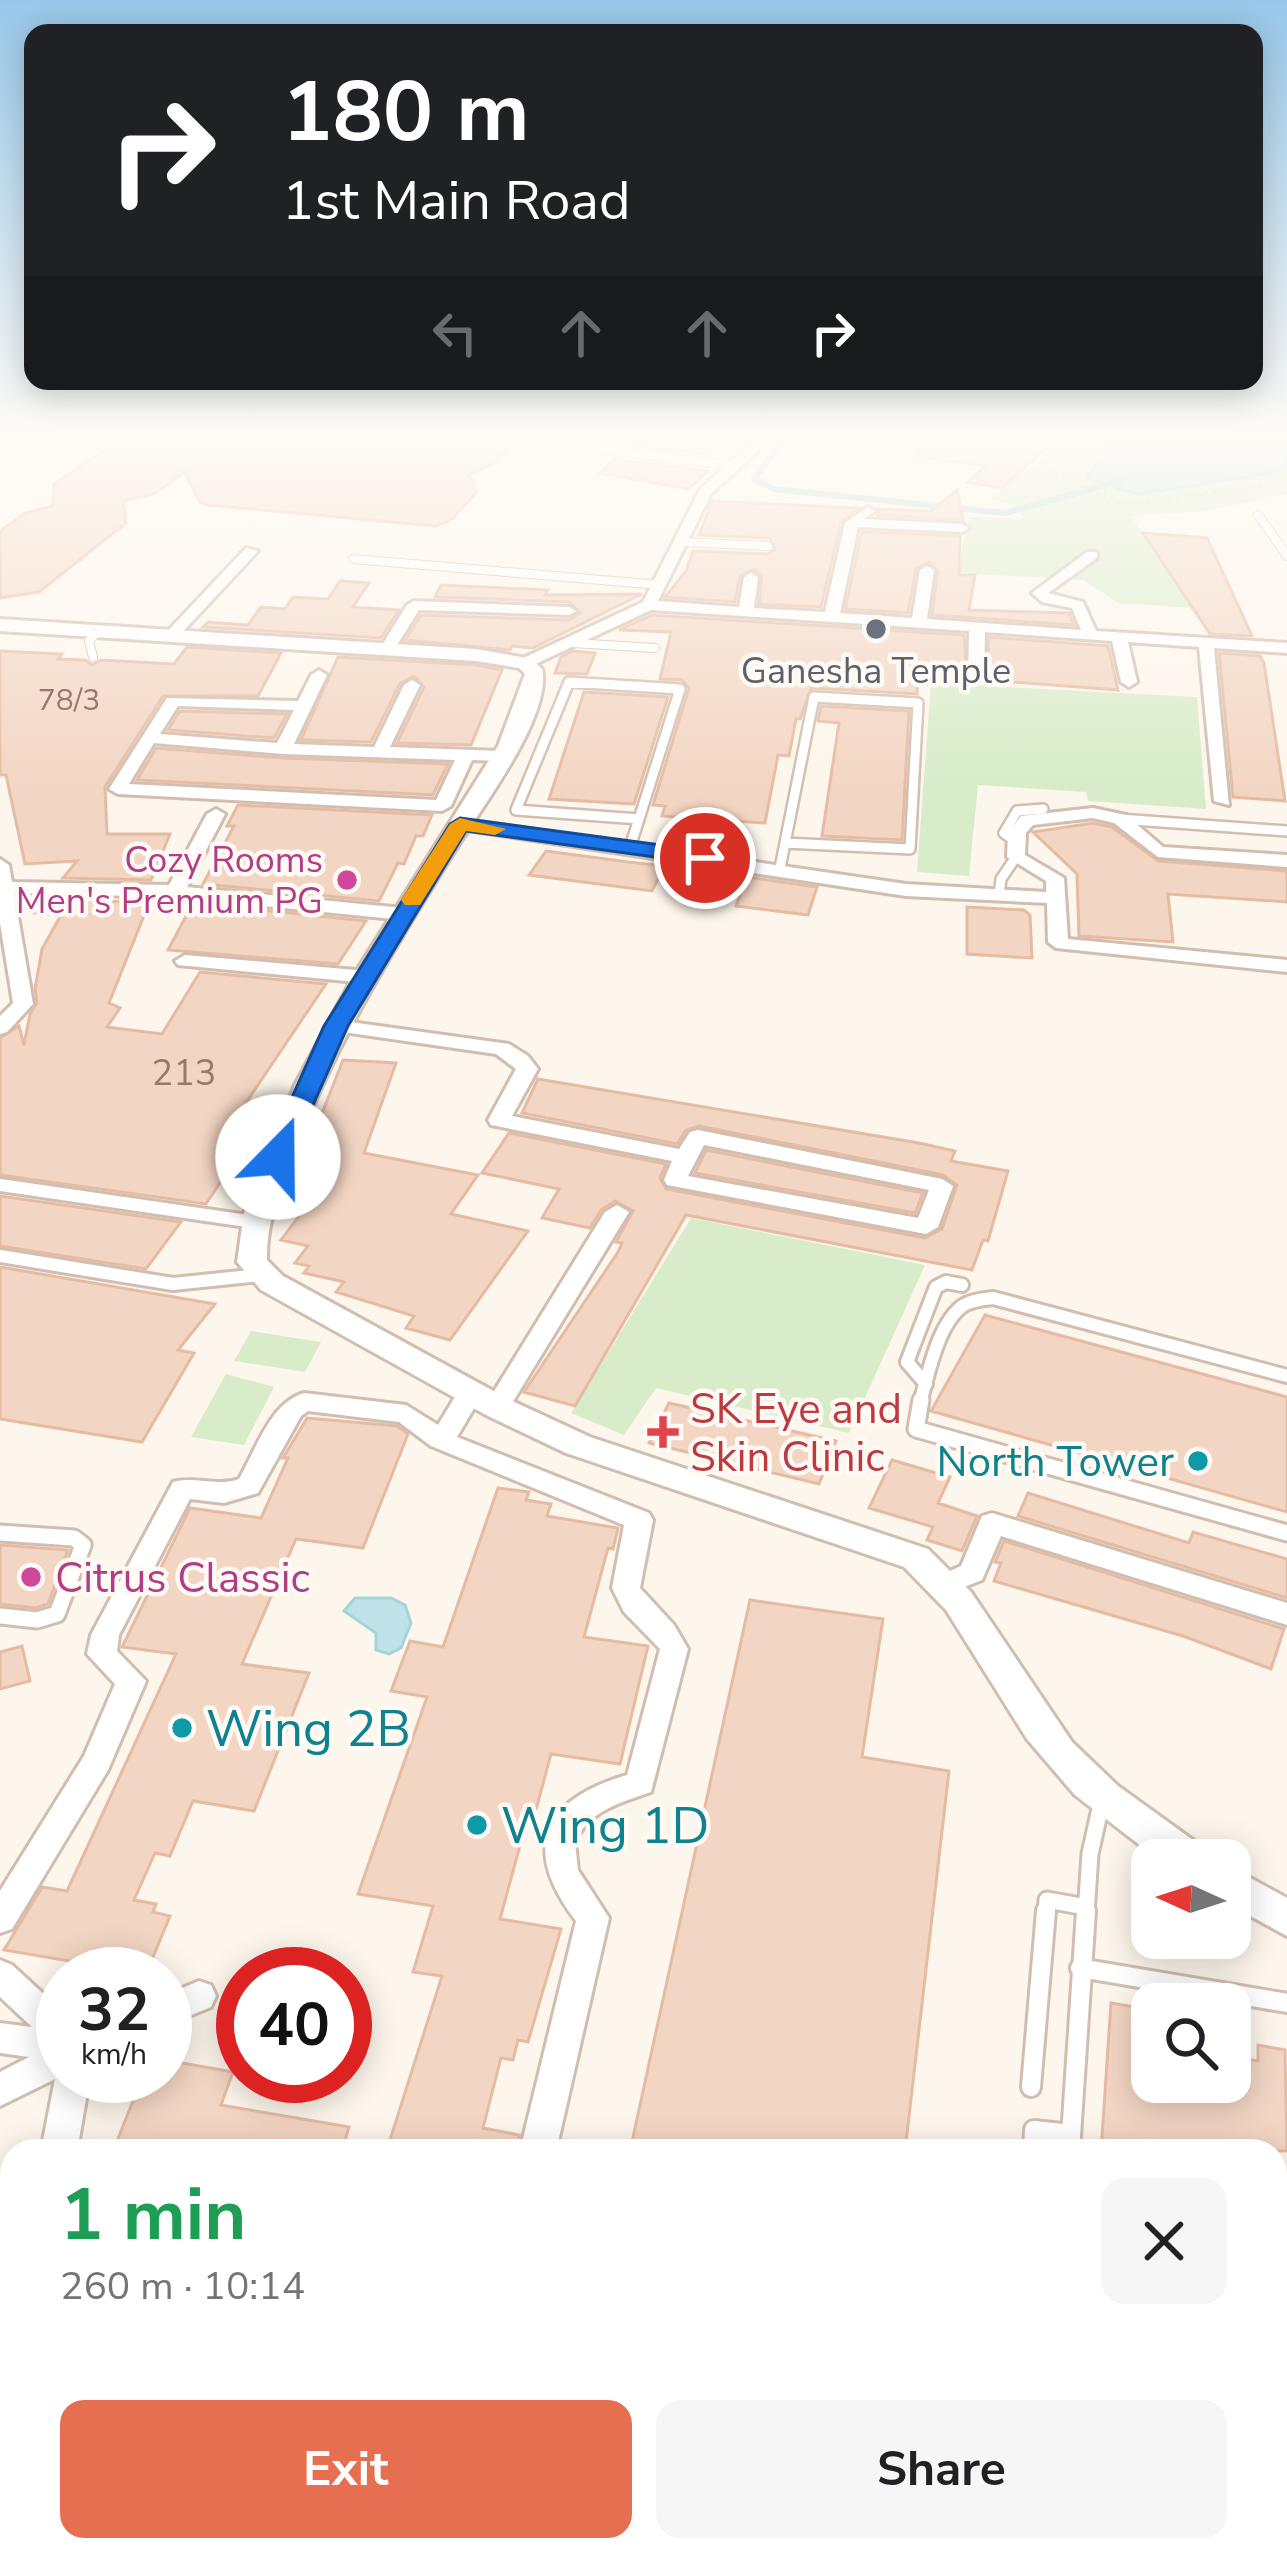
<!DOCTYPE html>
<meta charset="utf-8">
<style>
body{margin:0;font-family:"Nunito Sans",sans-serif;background:#f6f6f6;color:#202124;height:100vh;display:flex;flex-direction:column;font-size:45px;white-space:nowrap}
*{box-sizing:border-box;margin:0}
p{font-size:39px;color:#757577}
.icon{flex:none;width:66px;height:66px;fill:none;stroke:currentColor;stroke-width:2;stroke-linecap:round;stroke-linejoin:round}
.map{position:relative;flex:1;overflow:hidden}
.panel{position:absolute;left:0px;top:2139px;width:1287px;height:423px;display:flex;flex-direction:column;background:#fff;border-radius:36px 36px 0 0;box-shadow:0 6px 30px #0003}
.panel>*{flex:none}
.banner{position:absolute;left:24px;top:24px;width:1239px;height:366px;border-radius:24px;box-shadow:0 6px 30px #0003;background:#202124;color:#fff;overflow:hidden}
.needle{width:78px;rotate:273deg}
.buttons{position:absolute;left:1131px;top:1839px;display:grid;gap:24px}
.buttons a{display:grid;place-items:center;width:120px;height:120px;border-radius:24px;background:#fff;box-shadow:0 6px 30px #0003;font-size:60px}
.speed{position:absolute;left:36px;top:1947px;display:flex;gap:24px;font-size:60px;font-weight:700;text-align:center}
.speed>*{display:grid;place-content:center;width:156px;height:156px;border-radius:50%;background:#fff;box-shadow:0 6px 30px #0003;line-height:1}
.speed small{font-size:30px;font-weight:400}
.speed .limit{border:18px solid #d22;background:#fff;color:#111}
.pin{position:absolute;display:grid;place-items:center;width:102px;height:102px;color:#fff;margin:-51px;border:6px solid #fff;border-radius:50%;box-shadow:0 3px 12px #0007}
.me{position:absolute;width:132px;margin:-66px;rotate:22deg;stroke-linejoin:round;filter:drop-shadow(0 0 9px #0008)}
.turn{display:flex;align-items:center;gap:42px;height:252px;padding:0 60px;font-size:54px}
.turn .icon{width:156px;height:156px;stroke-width:2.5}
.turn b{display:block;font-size:84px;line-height:102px}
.lanes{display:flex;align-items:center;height:114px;padding:0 60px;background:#0003;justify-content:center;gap:60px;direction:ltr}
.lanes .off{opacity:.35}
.round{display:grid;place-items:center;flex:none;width:126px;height:126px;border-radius:24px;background:#f6f6f6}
.head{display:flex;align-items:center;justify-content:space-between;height:204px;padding:0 60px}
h1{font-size:72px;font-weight:700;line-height:90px;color:#1e9e55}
.action{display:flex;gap:24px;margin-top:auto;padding:24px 60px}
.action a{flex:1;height:138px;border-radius:24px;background:#e76f51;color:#fff;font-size:48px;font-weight:700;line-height:138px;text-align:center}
.action a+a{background:#f6f6f6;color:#202124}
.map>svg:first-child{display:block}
</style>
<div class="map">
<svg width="1287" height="2560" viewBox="0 0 1287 2560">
<rect width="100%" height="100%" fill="#fdf6ec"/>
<path fill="#d8ecc9" d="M1074 433H1287V494L1204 511 1131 516 1192 608 1118 603 1084 580 957 573 969 517 1025 518 1011 504 990 499Z
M931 683 1197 697 1206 809 1088 801 1086 792 978 785 969 876 917 872Z
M691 1218 925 1265 849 1433 656 1388 624 1435 571 1413Z
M251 1331 321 1342 305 1372 234 1361Z
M226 1374 274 1387 244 1445 191 1437Z"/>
<path fill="#bfe3e8" stroke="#a5d3da" stroke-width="3" d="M1119 433H1287V471L1137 494 1087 478Z
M355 1598H391L405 1605 411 1623 401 1648 389 1654 376 1650V1633L344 1611Z"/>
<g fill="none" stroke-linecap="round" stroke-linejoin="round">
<path stroke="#a5d3da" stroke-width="6" d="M788 433 754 479 774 489 1005 513 1124 480"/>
</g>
<path fill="#f3d5c3" stroke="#e6bba3" stroke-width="3" d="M130 433H526L492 464 469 475 477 492 450 521 435 526 207 505 200 502 184 472 156 493 123 501 126 523 39 592 0 598V531L25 513 53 506 54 484Z
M642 433H660L724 439 709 454 630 445Z
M936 433H1063L1002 488 967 482 986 466 914 456Z
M614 459 708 471 688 489 600 473Z
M957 490 963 520 877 515 878 509 931 511Z
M712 501 859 508 841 522 821 607 759 604 762 575 753 569 740 576 735 602 665 597 686 571 693 551 768 554 775 549 770 538 699 535Z
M862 532 960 536 959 575H975L969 610 1069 613 1074 625 932 615 938 571 929 562 916 569 908 613 845 609Z
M1143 533 1207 538 1252 636 1210 634Z
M340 581 369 583 353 607 399 610 381 638 203 627 208 622 248 625 261 607 285 609 293 597 328 599Z
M441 585 548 590 545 595 642 594 533 648 512 646 510 650 405 640 421 615 569 620 580 613 569 602 435 597Z
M652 615 964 635 967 681 918 680 917 694 811 688 800 719H796L789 756 778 755 765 823 662 816 665 806 653 805 689 688 682 680 660 679 671 632 619 630Z
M989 637 1108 646 1118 690 986 680Z
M187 647 281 653 258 696H163L105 787 107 834H170L151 880 63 878 77 861 25 864 6 775H0V651L62 654 58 659 85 660 92 665 101 660 174 664Z
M573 651 595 653 587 674 555 673 561 657Z
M1219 653 1260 656 1264 663 1285 801 1233 797Z
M338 657 476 665 502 670 471 745 397 743 424 687 414 676 400 683 371 742 301 740Z
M584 692 668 697 634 804 549 799Z
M821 706 909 711 902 840 822 836 839 723 818 721Z
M180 711 287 714 274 738 168 730Z
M156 748 283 758 448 764 433 795 137 780Z
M238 805 432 815 423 836H416L404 864 398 863 379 901 203 884 234 826H227Z
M1093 823 1112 827 1158 861 1287 871V902L1168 894 1173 942 1079 936 1077 874 1033 832Z
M546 851 628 862 665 866 652 891 529 875Z
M747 877 817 887 808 915 736 906Z
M46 898 149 903 109 1003 120 1008 107 1027 162 1034 200 972 326 984 231 1125 256 1128 206 1204 0 1175V1038L19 1026 24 1045 30 1014 37 1003 35 989 42 949 61 915 35 913Z
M193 903 366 921 338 964 168 950Z
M967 907 1024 910 1030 915 1032 958 967 954Z
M343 1060 396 1063 364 1153 478 1175 451 1214 528 1231 450 1340 406 1328 414 1316 336 1292 344 1282 304 1273 309 1266 295 1263 308 1246 281 1240 303 1211 294 1209 304 1196 298 1195 320 1167 311 1165 330 1141 312 1139Z
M538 1079 919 1143 955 1151 951 1161 1008 1171 988 1241 983 1240 972 1270 686 1215 575 1406 524 1392 618 1252 622 1243 616 1242 633 1211 615 1201 601 1210 590 1228 542 1218 559 1189 482 1173 509 1133 666 1164 660 1178 666 1189 925 1238 942 1229 957 1185 943 1175 699 1126 686 1130 677 1144 522 1113Z
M706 1150 923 1193 915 1213 695 1173Z
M0 1196 181 1222 146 1269 0 1246Z
M0 1267 215 1304 178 1350 194 1353 142 1442 0 1419Z
M985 1315 1287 1397V1512L931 1411Z
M669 1403 836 1441 819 1484 649 1443Z
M307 1418 397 1426 408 1434 363 1548 296 1539 242 1664 309 1673 254 1811 193 1801 170 1856 155 1853 134 1900 156 1904 153 1912 170 1916 146 1974H120L122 1970 4 1950 42 1887 67 1891 176 1654 122 1647 190 1508 261 1518 288 1458H283Z
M892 1460 950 1477 938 1503 977 1516 962 1551 927 1540 933 1527 869 1508Z
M498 1488 529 1492 526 1500 551 1504 547 1516 618 1528 613 1549 608 1548 584 1637 648 1646 620 1764 551 1754 533 1821 527 1820 500 1919 561 1929 528 2042 518 2040 513 2060 501 2058 483 2128 519 2135 516 2151H429L389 2143 442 1976 413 1972 433 1906 358 1894 427 1697 391 1691 410 1641 443 1647Z
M1028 1493 1189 1543 1193 1532 1287 1559V1598L1018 1516Z
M1004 1541 1284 1629 1271 1669 1183 1636 994 1581 1001 1563 995 1562Z
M0 1545 68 1550 48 1604 36 1608 0 1604Z
M750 1600 883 1619 862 1757 949 1771 905 2151H630Z
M22 1646 30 1681 0 1689V1652Z
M1111 2003 1152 2010V2082H1230V2056L1258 2061V2045L1285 2050 1287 2151H1101Z
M165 2060 233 2072 221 2105 349 2127 342 2151H113L143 2076H165Z"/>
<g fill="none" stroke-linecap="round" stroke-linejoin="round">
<g stroke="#d1beb0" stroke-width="10">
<path id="service-far4" d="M599 449 735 466
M1258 515 1287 556
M683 542 768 546
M353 559 660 585
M573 643 655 648
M93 657 89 641 97 632
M568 684H601"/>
</g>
<g stroke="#d1beb0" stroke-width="14">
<path id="service-far3" d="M569 682 680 689 639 819 516 810Z
M814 697 918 703 910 849 785 843Z
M1120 819 1287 831
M1017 842 1004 833 1017 811 1043 809
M630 847 639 819
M780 868 785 843
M999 895 1001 879 1016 857"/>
</g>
<g stroke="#d1beb0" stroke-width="18">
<path id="service-far2" d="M0 1185 254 1222
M0 1256 173 1284 260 1275
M926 1384 907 1362 936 1287 946 1282 962 1285
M920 1403C928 1375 938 1322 964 1305 972 1300 984 1299 993 1298L1287 1376"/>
</g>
<g stroke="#d1beb0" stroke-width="21">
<path id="service-far1" d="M921 1400 916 1429 1287 1533
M0 1533 74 1538 83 1545 57 1614 37 1620 0 1616
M1046 1914 1047 1900 1086 1907
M1086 1914 1090 1854 1102 1800"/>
</g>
<g stroke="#d1beb0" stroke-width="24">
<path id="service" d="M1080 1968 1287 2003
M1031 2087 1046 1911
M1033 2151 1034 2130 1071 2134
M1070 2151 1086 1911
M1275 2433 1287 2435
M431 2560 434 2550
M628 2560 631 2550"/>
</g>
<g stroke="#d1beb0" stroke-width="6">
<path id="minor" d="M721 433H777L711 494 658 601 739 607 744 577 751 573 758 577 754 608 825 612 845 523 868 507 875 511 865 519 962 524 969 528 962 532 858 527 840 613 912 618 920 570 927 566 934 570 927 619 1081 630 1072 608 1042 602 1032 593 1087 552H1097V558L1048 593 1083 602 1096 631 1287 643V653L1214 648 1229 805 1214 801 1199 647 1128 642 1137 682 1129 687 1121 682 1112 641 985 632 984 676 976 681 968 676 969 631 651 610 531 666H519V660L643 602 700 489 755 440Z
M246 548 258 551 174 641H164V635Z
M414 601 569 607 576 611 569 615 419 610 392 653H382L379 650 407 605Z
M319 670 327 675 294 744 374 747 404 685 412 680 420 685 390 747 501 751 509 756 501 761 472 760 451 806 442 811 118 794 109 789 167 698 298 701 311 675ZM178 706 294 710 277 743 160 734ZM154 743 283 754 455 760 436 800 129 784Z
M1093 808 1126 815 1163 847 1287 855V867L1158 857 1114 823 1093 818 1033 825 1026 833 1025 855 1064 878 1068 939 1287 960V972L1056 948 1048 942 1047 903 906 896 460 829 451 824 460 819 906 884 1046 892V881L1007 857 1008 833 1021 816Z
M216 809 225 814 187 887 403 908 413 914 403 920 175 897 14 893 33 1004 7 1032 0 1034V1016L13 1003 0 923V859L9 865 12 882 169 885 207 814Z
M185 955 367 971 377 977 367 983 178 965 175 961Z
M336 1020 509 1044 528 1056 538 1069 512 1116 679 1149 690 1132 698 1130 942 1179 953 1186 938 1227 926 1234 667 1185 664 1180 672 1161 491 1125 488 1120 516 1069 496 1054 329 1030 326 1026ZM704 1145 929 1190 918 1218 688 1176Z
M617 1205 629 1212 506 1413H488L484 1407 488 1401 605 1212Z
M470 1384 483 1393 457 1437 649 1513 653 1520 640 1588 674 1625 688 1649 651 1792C620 1803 589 1810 575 1842L578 1870 609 1918 556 2151H520L576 1921C521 1849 541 1800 627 1775L660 1649 624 1612 612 1588 624 1525 431 1446 399 1422 308 1411 301 1416 258 1493 224 1503 190 1499 119 1635 117 1651 146 1681 108 1770 12 1929 0 1933V1891L84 1756 115 1684 87 1654 91 1635 173 1482C195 1476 216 1487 239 1479 256 1450 270 1403 304 1393L406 1405 438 1425 461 1387Z
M992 1513 1287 1603V1625L1001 1536 982 1580 949 1593 939 1590 935 1583 939 1576 961 1566 982 1516Z
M0 1960 12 1965 63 2012V2076H90L77 2151H41L55 2079 0 2106V2072L29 2057 0 2053V2023L32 2027 0 1997Z
M199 1981 211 1985 216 1996 211 2007 165 2026V1995Z"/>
</g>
<g stroke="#d1beb0" stroke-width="6">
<path id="tertiary" d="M0 619 476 649 532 659 542 669C553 716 477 814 452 855 390 954 330 1053 290 1163 278 1194 266 1226 267 1260L283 1276 508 1399 590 1437 928 1549 971 1592 1072 1742 1118 1786 1204 1848 1210 1860H1159L1075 1795 1027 1739 946 1610 904 1567 566 1453 486 1415 261 1290 237 1262 244 1213 295 1085 357 970 498 746 525 674 519 668 476 661 0 631Z
M1230 1867 1287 1898V1936L1230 1905Z"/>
</g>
<path stroke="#d9b8a5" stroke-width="3" stroke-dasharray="1.5 6" stroke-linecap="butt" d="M1091 433 1047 471 1125 504 1287 482"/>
<use href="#service-far4" stroke="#fff" stroke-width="8"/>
<use href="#service-far3" stroke="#fff" stroke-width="9"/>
<use href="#service-far2" stroke="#fff" stroke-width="12"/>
<use href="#service-far1" stroke="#fff" stroke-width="15"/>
<use href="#service" stroke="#fff" stroke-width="18"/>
<use href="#minor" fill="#fff" fill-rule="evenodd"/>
<use href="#tertiary" fill="#fff" fill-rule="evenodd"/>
</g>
<linearGradient id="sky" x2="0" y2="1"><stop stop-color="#97c7e8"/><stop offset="0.55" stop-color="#fefbf6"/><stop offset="1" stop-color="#fefbf6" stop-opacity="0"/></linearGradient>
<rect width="1287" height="791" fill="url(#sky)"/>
<path fill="#1a73e8" stroke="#114b97" stroke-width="3" d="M460 818 705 851 715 858 705 864 466 831 348 1026 290 1157 278 1165 269 1163 265 1157 324 1026 450 824Z"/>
<path fill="#f59e0b" d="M460 818 506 829 495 835 466 831 420 905H405L401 900 450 824Z"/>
<circle fill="#6b7280" stroke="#fffaf3" stroke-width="4.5" cx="876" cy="629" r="12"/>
<g fill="#d1479c" stroke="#fffaf3" stroke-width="4.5">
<circle cx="347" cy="880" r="12"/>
<circle cx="31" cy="1577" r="12"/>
</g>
<path fill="#e0444e" stroke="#fffaf3" stroke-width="4.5" d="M657 1414h12v12h12v12h-12v12h-12v-12h-12v-12h12z"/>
<g fill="#0f9aa8" stroke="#fffaf3" stroke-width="4.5">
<circle cx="1198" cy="1461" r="12"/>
<circle cx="182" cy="1728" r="12"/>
<circle cx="477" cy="1825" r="12"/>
</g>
<g text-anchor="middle" stroke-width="9" stroke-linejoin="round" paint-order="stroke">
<g font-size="30" fill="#987a6a">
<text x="69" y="710">78/3</text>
</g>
<g font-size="36" fill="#5b616d" stroke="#fffaf3">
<text x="876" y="683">Ganesha Temple</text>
</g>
<g font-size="36" fill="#b23c85" stroke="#fffaf3" text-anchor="end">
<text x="323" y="872">Cozy Rooms<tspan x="323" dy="41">Men's Premium PG</tspan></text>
</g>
<g font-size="36" fill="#987a6a">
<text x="184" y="1085">213</text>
</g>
<g font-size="42" fill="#be3a42" stroke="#fffaf3" text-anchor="start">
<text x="690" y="1423">SK Eye and<tspan x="690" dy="48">Skin Clinic</tspan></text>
</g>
<g font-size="42" fill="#0d838f" stroke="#fffaf3" text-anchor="end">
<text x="1174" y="1476">North Tower</text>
</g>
<g font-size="42" fill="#b23c85" stroke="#fffaf3" text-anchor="start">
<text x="55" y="1592">Citrus Classic</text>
</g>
<g font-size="51" fill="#0d838f" stroke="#fffaf3" text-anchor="start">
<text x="206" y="1746">Wing 2B</text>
<text x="501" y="1843">Wing 1D</text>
</g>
</g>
</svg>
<div class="buttons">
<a><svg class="needle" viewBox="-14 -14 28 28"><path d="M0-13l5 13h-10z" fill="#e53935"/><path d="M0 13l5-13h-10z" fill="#757577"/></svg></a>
<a><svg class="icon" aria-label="search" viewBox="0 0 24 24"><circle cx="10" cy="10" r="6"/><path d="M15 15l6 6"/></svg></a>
</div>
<div class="speed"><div>32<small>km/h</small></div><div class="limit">40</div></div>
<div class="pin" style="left:705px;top:858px;background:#d93025"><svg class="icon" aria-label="arrive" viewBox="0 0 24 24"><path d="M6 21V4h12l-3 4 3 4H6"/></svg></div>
<svg class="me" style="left:278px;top:1157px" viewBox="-20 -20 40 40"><circle r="19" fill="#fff"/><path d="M0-13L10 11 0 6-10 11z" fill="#1a73e8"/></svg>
<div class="banner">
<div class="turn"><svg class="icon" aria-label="right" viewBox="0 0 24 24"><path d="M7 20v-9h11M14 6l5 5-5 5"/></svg><div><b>180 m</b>1st Main Road</div></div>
<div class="lanes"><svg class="icon off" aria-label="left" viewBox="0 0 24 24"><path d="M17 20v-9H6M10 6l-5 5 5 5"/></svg><svg class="icon off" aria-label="ahead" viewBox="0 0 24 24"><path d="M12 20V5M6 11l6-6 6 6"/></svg><svg class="icon off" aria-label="ahead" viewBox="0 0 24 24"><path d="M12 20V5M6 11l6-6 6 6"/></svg><svg class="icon" aria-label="right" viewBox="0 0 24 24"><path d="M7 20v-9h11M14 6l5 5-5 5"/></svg></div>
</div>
<section class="panel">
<div class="head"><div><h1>1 min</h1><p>260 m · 10:14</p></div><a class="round"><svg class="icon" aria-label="close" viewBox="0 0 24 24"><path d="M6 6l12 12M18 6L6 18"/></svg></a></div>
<div class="action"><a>Exit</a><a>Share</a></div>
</section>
</div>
